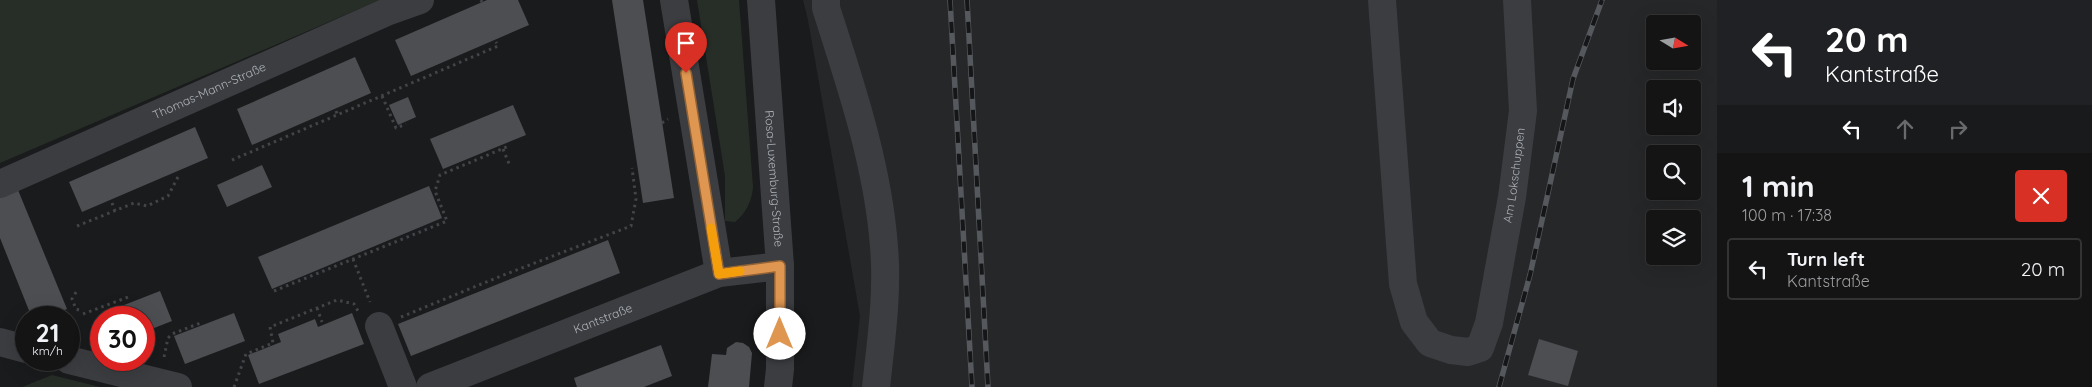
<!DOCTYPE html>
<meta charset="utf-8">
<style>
body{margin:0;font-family:Quicksand,sans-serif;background:#212122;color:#f1f3f6;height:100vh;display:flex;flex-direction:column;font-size:19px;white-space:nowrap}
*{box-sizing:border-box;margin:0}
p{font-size:16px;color:#9d9ea0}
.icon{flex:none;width:28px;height:28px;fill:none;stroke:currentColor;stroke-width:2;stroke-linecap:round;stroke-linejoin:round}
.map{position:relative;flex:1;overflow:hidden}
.side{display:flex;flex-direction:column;background:#141415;width:375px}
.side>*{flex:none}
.top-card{background:#202124;color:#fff;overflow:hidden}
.needle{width:32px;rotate:101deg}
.controls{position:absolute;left:1646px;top:15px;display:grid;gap:10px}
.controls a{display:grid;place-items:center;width:55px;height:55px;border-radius:5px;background:#141415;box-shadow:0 5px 20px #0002,0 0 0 1px #333334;font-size:25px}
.speed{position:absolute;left:15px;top:306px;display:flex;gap:10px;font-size:25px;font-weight:700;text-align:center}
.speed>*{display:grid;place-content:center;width:65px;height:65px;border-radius:50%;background:#141415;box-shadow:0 5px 20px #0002,0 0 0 1px #333334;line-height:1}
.speed small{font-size:12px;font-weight:400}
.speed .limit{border:8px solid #d22;background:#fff;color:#111}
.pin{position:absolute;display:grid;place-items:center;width:42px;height:42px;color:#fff;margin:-51px -21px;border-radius:50% 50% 50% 0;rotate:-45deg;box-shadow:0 0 5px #0007}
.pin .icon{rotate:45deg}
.me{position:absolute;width:55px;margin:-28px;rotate:0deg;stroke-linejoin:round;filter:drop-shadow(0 0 4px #0008)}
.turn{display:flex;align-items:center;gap:18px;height:105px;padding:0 25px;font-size:22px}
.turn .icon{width:65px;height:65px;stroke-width:2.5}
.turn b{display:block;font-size:35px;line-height:42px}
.lanes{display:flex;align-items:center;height:48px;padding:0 25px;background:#0003;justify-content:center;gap:25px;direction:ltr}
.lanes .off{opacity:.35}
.round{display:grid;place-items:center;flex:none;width:52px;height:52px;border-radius:5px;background:#212122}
.overview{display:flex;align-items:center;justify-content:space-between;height:85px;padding:0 25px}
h1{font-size:30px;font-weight:700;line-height:38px}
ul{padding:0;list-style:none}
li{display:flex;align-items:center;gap:15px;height:62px;margin:0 10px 8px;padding:0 15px;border:2px solid #333334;border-radius:5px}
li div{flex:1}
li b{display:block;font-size:19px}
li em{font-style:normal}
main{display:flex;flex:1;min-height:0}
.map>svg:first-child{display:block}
</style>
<main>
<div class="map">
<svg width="1717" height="387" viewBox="0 0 1717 387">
<rect width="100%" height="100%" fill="#1a1b1c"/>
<path fill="#262729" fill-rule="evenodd" d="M803 0H1717V387H852L860 316 808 20ZM1655 24H1692V61H1655ZM1655 89H1692V126H1655ZM1655 154H1692V191H1655ZM1655 219H1692V256H1655Z"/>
<path fill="#272e27" d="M0 0H380L0 163Z
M697 0H739L753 187C752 201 746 213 735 222L725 221V176Z
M52 375 100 387H22Z"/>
<path fill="#4c4e51" d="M487 0H518L529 25 411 76 395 40Z
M612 0H643L674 198 643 203Z
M355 57 371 93 252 145 237 109Z
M408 97 416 117 398 125 389 105Z
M513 105 526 135 443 169 430 139Z
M195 127 208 158 82 212 69 182Z
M262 165 272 187 227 207 217 185Z
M429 186 442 218 272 289 258 257Z
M18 190 67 309 46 318H32L0 238V197Z
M608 240 620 273 411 356 398 324Z
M160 291 172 321 144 332V318H103L101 314Z
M234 313 245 341 185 364 174 336Z
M352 313 364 344 259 384 248 355 281 342 278 334 315 319 318 327Z
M1539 339 1578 351 1568 386 1528 375Z
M736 342 743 343 749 347 752 353 749 387H708L712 354 726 355 727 348Z
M661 345 672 376 644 387H577L574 378Z"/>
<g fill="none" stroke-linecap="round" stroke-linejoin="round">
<path stroke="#424448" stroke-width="3" stroke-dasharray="2.5 4" stroke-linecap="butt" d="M481 0 482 2
M382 96 396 128 406 124
M336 111 338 116
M662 123 668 119
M503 149 510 166
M232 160 498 46 496 42
M112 203 115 211
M77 226 134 203 147 206 168 196 179 175
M353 259 370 302
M274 291 447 221 435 191 440 175 509 146
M76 292 72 299 76 309 82 311
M317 308 322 322
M83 314 131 296
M401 317 501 276 631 226 636 199 632 168
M164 357 168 338 172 334 203 322
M234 387 246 354 273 343 270 327 337 300 354 304 358 311"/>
<g stroke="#3c3d41" stroke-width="28">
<path d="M674 0 719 273"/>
<path id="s1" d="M761 0 780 266V369L778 387"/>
<path d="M826 0V8C851 86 878 165 884 247 888 293 881 341 876 387"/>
<path id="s2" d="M1382 0 1403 284 1414 322 1430 343 1451 350 1468 352 1480 348 1489 323 1512 197 1523 111 1517 0"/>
<path id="s3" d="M0 184 389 11 420 0"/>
<path d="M379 326 403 387"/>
<path d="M0 342 26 349"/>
<path d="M69 360 178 387"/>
<path id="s4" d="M430 387 719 273 780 266"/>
</g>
<g stroke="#55585c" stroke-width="5.5">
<path id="rail" d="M950 0 972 387
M967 0 988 387
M1499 387 1530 275 1573 79 1602 0"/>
</g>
<use href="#rail" stroke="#151617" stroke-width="4" stroke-dasharray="11" stroke-linecap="butt"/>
</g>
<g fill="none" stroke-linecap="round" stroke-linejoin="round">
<g stroke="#906235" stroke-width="12">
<path id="route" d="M686 73 719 274 780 266V334"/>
</g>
<use href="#route" stroke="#de9651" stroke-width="9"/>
<path stroke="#f59e0b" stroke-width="9" d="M711 228 719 274 740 271"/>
</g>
<g text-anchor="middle" stroke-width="4" stroke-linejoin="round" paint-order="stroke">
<g font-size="12" fill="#aeb4ba" stroke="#151617">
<text dy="4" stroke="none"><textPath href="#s3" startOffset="229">Thomas-Mann-Straße</textPath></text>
<text dy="4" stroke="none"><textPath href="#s2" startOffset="579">Am Lokschuppen</textPath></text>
<text dy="4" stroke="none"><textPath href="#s1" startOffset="179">Rosa-Luxemburg-Straße</textPath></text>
<text dy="4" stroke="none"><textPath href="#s4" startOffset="186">Kantstraße</textPath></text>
</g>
</g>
</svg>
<div class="controls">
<a><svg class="needle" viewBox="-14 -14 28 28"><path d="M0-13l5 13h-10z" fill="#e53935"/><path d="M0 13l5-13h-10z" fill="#9d9ea0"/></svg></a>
<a><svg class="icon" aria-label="sound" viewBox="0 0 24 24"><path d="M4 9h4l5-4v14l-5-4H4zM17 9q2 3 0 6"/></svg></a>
<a><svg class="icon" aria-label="search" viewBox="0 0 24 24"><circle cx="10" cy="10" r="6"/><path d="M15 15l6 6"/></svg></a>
<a><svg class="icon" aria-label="layers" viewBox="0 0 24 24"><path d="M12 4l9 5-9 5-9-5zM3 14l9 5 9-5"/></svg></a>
</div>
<div class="speed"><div>21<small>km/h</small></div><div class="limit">30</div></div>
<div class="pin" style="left:686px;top:73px;background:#d93025"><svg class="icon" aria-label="arrive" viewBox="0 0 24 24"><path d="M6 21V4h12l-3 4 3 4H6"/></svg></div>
<svg class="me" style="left:780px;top:334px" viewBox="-20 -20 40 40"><circle r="19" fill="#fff"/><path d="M0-13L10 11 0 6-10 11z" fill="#de9651"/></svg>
</div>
<section class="side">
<div class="top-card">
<div class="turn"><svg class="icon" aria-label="left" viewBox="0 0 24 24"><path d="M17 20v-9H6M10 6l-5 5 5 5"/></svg><div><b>20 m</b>Kantstraße</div></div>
<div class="lanes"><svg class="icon" aria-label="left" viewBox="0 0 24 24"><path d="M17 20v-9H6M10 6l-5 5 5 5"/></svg><svg class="icon off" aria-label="ahead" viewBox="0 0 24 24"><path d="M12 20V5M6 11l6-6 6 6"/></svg><svg class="icon off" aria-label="right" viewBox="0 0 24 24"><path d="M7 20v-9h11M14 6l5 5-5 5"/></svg></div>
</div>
<div class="overview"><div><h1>1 min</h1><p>100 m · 17:38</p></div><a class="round" style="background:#d93025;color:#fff"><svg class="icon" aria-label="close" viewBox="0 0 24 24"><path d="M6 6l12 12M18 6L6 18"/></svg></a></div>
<ul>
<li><svg class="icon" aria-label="left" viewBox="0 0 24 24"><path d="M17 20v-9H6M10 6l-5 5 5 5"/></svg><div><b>Turn left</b><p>Kantstraße</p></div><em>20 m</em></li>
</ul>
</section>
</main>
